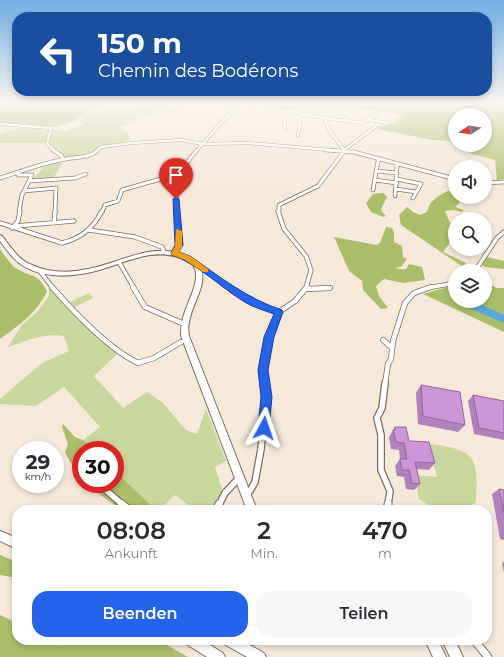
<!DOCTYPE html>
<html lang="de">
<meta charset="utf-8">
<style>
body{margin:0;font-family:Montserrat,sans-serif;background:#f7f7f7;color:#2b2b33;height:100vh;display:flex;flex-direction:column;font-size:15px;white-space:nowrap}
*{box-sizing:border-box;margin:0}
p{font-size:13px;color:#7c7c81}
.icon{flex:none;width:22px;height:22px;fill:none;stroke:currentColor;stroke-width:2;stroke-linecap:round;stroke-linejoin:round}
.map{position:relative;flex:1;overflow:hidden}
.details{position:absolute;left:12px;top:505px;width:480px;height:140px;display:flex;flex-direction:column;background:#fff;border-radius:16px;box-shadow:0 2px 6px #0003}
.details>*{flex:none}
.banner{position:absolute;left:12px;top:12px;width:480px;height:84px;border-radius:16px;box-shadow:0 2px 6px #0003;background:#1a4fa0;color:#fff;overflow:hidden}
.needle{width:26px;rotate:258deg}
.tools{position:absolute;left:448px;top:108px;display:grid;gap:8px}
.tools a{display:grid;place-items:center;width:44px;height:44px;border-radius:50%;background:#fff;box-shadow:0 2px 6px #0003;font-size:20px}
.speed{position:absolute;left:12px;top:441px;display:flex;gap:8px;font-size:20px;font-weight:700;text-align:center}
.speed>*{display:grid;place-content:center;width:52px;height:52px;border-radius:50%;background:#fff;box-shadow:0 2px 6px #0003;line-height:1}
.speed small{font-size:10px;font-weight:400}
.speed .limit{border:6px solid #d22;background:#fff;color:#111}
.pin{position:absolute;display:grid;place-items:center;width:34px;height:34px;color:#fff;margin:-41px -17px;border-radius:50% 50% 50% 0;rotate:-45deg;box-shadow:0 0 4px #0007}
.pin .icon{rotate:45deg}
.me{position:absolute;width:44px;margin:-22px;rotate:5deg;stroke-linejoin:round;filter:drop-shadow(0 0 3px #0008)}
.turn{display:flex;align-items:center;gap:14px;height:84px;padding:0 20px;font-size:18px}
.turn .icon{width:52px;height:52px;stroke-width:2.5}
.turn b{display:block;font-size:28px;line-height:34px}
.eta{display:flex;justify-content:space-evenly;align-items:center;height:68px;text-align:center}
.eta b{font-size:24px;font-weight:600;line-height:28px}
.cta{display:flex;gap:8px;margin-top:auto;padding:8px 20px}
.cta a{flex:1;height:46px;border-radius:16px;background:#2563eb;color:#fff;font-size:16px;font-weight:600;line-height:46px;text-align:center}
.cta a+a{background:#f7f7f7;color:#2b2b33}
.map>svg:first-child{display:block}
</style>
<div class="map">
<svg width="504" height="657" viewBox="0 0 504 657">
<rect width="100%" height="100%" fill="#f6e9d9"/>
<path fill="#c8d79b" d="M127 108V110C139 109 149 113 160 109L162 110 120 127 129 134 130 138C122 147 111 146 100 147L94 153 62 159C61 151 55 150 49 147L47 143H0V134L20 128 49 129 64 131 85 124 76 121 95 110Z
M55 163H63L52 180H32L44 167Z
M41 276 118 353 94 376 123 408 147 392 162 402 186 430 197 434 206 409 226 461 215 467 223 492 211 510H195L175 495 159 510H156L115 471V450H94L83 440 100 427 64 387 36 406 0 404V399L42 363 69 351 64 336C44 333 26 341 8 347L22 325 38 311 49 296V288Z
M89 293 93 298 75 307 70 302Z
M427 444C438 444 464 448 471 458 479 470 476 489 476 502 466 511 452 512 439 510 433 509 425 503 419 499L414 475 437 477 430 450Z"/>
<path fill="#abbe6a" d="M0 102H120L98 106 74 121 57 127 0 123Z
M149 102H190L167 108 177 109V111L165 112 160 109C149 113 139 109 127 110L126 107 134 105 127 107H145L147 106Z
M262 102H504V179L497 180 495 160 472 154 455 145H485V115H455V145L450 141 432 140 378 129 377 127 393 124 404 114 360 109 366 104H361L355 108 343 106 335 108 320 105 300 106 284 111 264 105Z
M448 191 455 192V197H473L475 199 462 200 455 207 464 210 462 212 454 210 445 211 450 223 455 225V230L452 233 449 244 443 252 466 263 465 265 469 268 466 269 401 225 399 215 407 207 413 212 420 215 427 212C430 200 438 196 448 191Z
M383 193 387 197 381 209 383 213 386 216 383 217 371 212 366 203 373 194Z
M386 227 392 228 394 232V242L402 246 403 257 407 259 401 267 396 268 398 269H406L409 264 422 267 425 280 403 283 384 279 376 286 379 296 388 308 381 309 363 290 362 281 349 271 334 237 376 245 380 243Z
M0 249C4 255 9 262 14 267 28 277 38 272 47 291 38 312 18 326 0 339Z
M487 257 504 261V269L485 267 482 265Z
M485 282 497 288H504V332L423 294 455 285V301H485Z
M63 424 75 437 83 440 94 450H81V474L70 462 65 452 68 444 62 427Z
M115 471 156 510H121L99 494 90 484H115Z
M0 555 17 562V578L0 575Z
M0 615 17 623V640H50L61 646 67 640H158L188 657H0Z"/>
<g fill="none" stroke-linecap="round" stroke-linejoin="round">
<path fill="#58a7dc" fill-rule="evenodd" d="M461 301H473L504 315V323L462 305Z"/>
<g stroke="#786e60" stroke-width="3.5">
<path id="street-far5" d="M291 112 299 107
M304 114 314 108
M324 118 363 123 378 113
M345 120 355 112
M369 120 389 123
M0 124 51 128 47 144 55 151
M286 129 284 126 287 111 324 118 329 130 344 150
M298 135 301 114
M97 151 101 147 132 143 181 140 203 144 248 143 341 151
M196 151 232 111 233 107 229 102
M343 151 375 127"/>
</g>
<g stroke="#786e60" stroke-width="4.5">
<path id="street-far4" d="M53 150 62 156V159
M326 150 354 152 455 179
M376 171 397 173
M18 175H32L22 195 19 212
M0 178C23 171 47 161 72 158 81 157 91 157 98 150
M397 179 421 184 413 198
M374 180 397 183
M29 181 75 178 86 174
M485 183 504 182
M396 189 416 192
M373 190 378 161
M24 191 56 188 55 212
M395 196 397 164
M102 212 105 205 118 201 122 190 178 174
M177 212C175 179 175 176 197 150
M279 212V205L318 186 345 150"/>
</g>
<g stroke="#786e60" stroke-width="5">
<path id="street-far3" d="M278 211 284 229 306 256 311 270 306 288
M0 223 62 243C82 238 93 228 102 211
M54 223 55 211
M15 226 74 221
M12 228 18 221 20 211
M89 230 135 237 162 247 164 252
M175 253 179 245 177 211
M119 262 134 288
M195 263 230 288
M39 270 53 288
M475 271 497 238 504 232
M427 288 455 283"/>
</g>
<g stroke="#786e60" stroke-width="6">
<path id="street-far2" d="M52 287C73 311 109 349 138 363L154 358 181 342
M133 287 145 307 184 324
M229 287C245 298 260 306 279 312
M306 289 330 288
M383 340 391 347
M265 384 263 370 271 330 279 312 295 301 307 287
M385 384 388 364 391 359 393 341 405 303 414 293 431 287"/>
</g>
<g stroke="#786e60" stroke-width="8">
<path id="street-far1" d="M385 383 382 408 377 418 381 435V470L390 491 388 505
M99 484 123 505
M245 494 250 491 255 482 261 449 266 397 264 383
M219 505 225 493 239 478"/>
</g>
<g stroke="#786e60" stroke-width="9">
<path id="street" d="M122 504 129 510
M216 510 219 504
M387 510 388 504
M474 640 488 657"/>
</g>
<g stroke="#786e60" stroke-width="2">
<path id="secondary" d="M0 235 2 236C11 247 18 260 32 265 49 273 70 273 88 269 120 263 149 243 182 254 190 257 198 261 201 269 207 284 193 303 190 318 188 324 188 330 189 336L257 510H247L181 336C181 330 181 324 183 318 186 304 200 283 195 269 193 263 186 259 181 258 149 246 119 267 87 273 67 277 43 277 25 267 14 261 7 250 0 241Z
M425 640H438L446 657H433Z
M442 640H455L463 657H450Z"/>
</g>
<g stroke="#786e60" stroke-width="2">
<path id="primary" d="M0 531 17 538V549L0 541Z
M184 640H202L223 653 225 657H207L186 644Z
M222 640H241L264 653 266 657H247L224 644Z"/>
</g>
<use href="#street-far5" stroke="#fff" stroke-width="2.5"/>
<use href="#street-far4" stroke="#fff" stroke-width="3"/>
<use href="#street-far3" stroke="#fff" stroke-width="3.5"/>
<use href="#street-far2" stroke="#fff" stroke-width="4.5"/>
<use href="#street-far1" stroke="#fff" stroke-width="5.5"/>
<use href="#street" stroke="#fff" stroke-width="7"/>
<use href="#secondary" fill="#fff" fill-rule="evenodd"/>
<use href="#primary" fill="#fff" fill-rule="evenodd"/>
</g>
<path fill="#b081ba" d="M135 102H144L143 106H136Z
M421 385 465 425 458 432 418 424 416 393Z
M473 395 504 401V440L474 434 468 401Z
M395 427 409 441 435 463 429 470 417 469 420 484 414 490 406 489 404 477 397 476 395 466 400 459 399 450 391 449 389 437Z
M499 489 504 490V540L500 539 492 494Z
M504 562V573L502 563Z"/>
<path fill="#cd96d8" stroke="#906997" d="M421 385 460 392 465 425 423 416Z
M473 395 504 401V433L479 428Z
M395 427H406L409 441 429 442 435 463 415 462 420 484 412 483 409 470H402L400 459H407L404 443 396 442 393 430H395Z
M499 489 504 490V511Z"/>
<linearGradient id="sky" x2="0" y2="1"><stop stop-color="#6eafe3"/><stop offset="0.53" stop-color="#fbf5ee"/><stop offset="1" stop-color="#fbf5ee" stop-opacity="0"/></linearGradient>
<rect width="504" height="194" fill="url(#sky)"/>
<path fill="#2563eb" stroke="#184099" d="M176 197 179 199 183 245 179 252 190 256C220 277 248 299 282 310L283 312 274 337 268 370 272 397 269 428 268 431 264 433 260 431 258 428 261 397 258 370 264 337 274 314C263 310 252 307 243 301 219 286 199 265 172 255L171 253 175 245 173 199Z"/>
<path fill="#f59e0b" d="M176 229 182 231V247L179 252 190 256 208 269V272H203L185 260 172 255 171 253 175 247Z"/>
</svg>
<div class="tools">
<a><svg class="needle" viewBox="-14 -14 28 28"><path d="M0-13l5 13h-10z" fill="#e53935"/><path d="M0 13l5-13h-10z" fill="#7c7c81"/></svg></a>
<a><svg class="icon" aria-label="sound" viewBox="0 0 24 24"><path d="M4 9h4l5-4v14l-5-4H4zM17 9q2 3 0 6"/></svg></a>
<a><svg class="icon" aria-label="search" viewBox="0 0 24 24"><circle cx="10" cy="10" r="6"/><path d="M15 15l6 6"/></svg></a>
<a><svg class="icon" aria-label="layers" viewBox="0 0 24 24"><path d="M12 4l9 5-9 5-9-5zM3 14l9 5 9-5"/></svg></a>
</div>
<div class="speed"><div>29<small>km/h</small></div><div class="limit">30</div></div>
<div class="pin" style="left:176px;top:199px;background:#d93025"><svg class="icon" aria-label="arrive" viewBox="0 0 24 24"><path d="M6 21V4h12l-3 4 3 4H6"/></svg></div>
<svg class="me" style="left:264px;top:428px" viewBox="-20 -20 40 40"><path d="M0-17L14 15 0 8-14 15z" fill="#2563eb" stroke="#fff" stroke-width="4"/></svg>
<div class="banner">
<div class="turn"><svg class="icon" aria-label="left" viewBox="0 0 24 24"><path d="M17 20v-9H6M10 6l-5 5 5 5"/></svg><div><b>150 m</b>Chemin des Bodérons</div></div>
</div>
<section class="details">
<div class="eta">
<div><b>08:08</b><p>Ankunft</p></div>
<div><b>2</b><p>Min.</p></div>
<div><b>470</b><p>m</p></div>
</div>
<div class="cta"><a>Beenden</a><a>Teilen</a></div>
</section>
</div>
